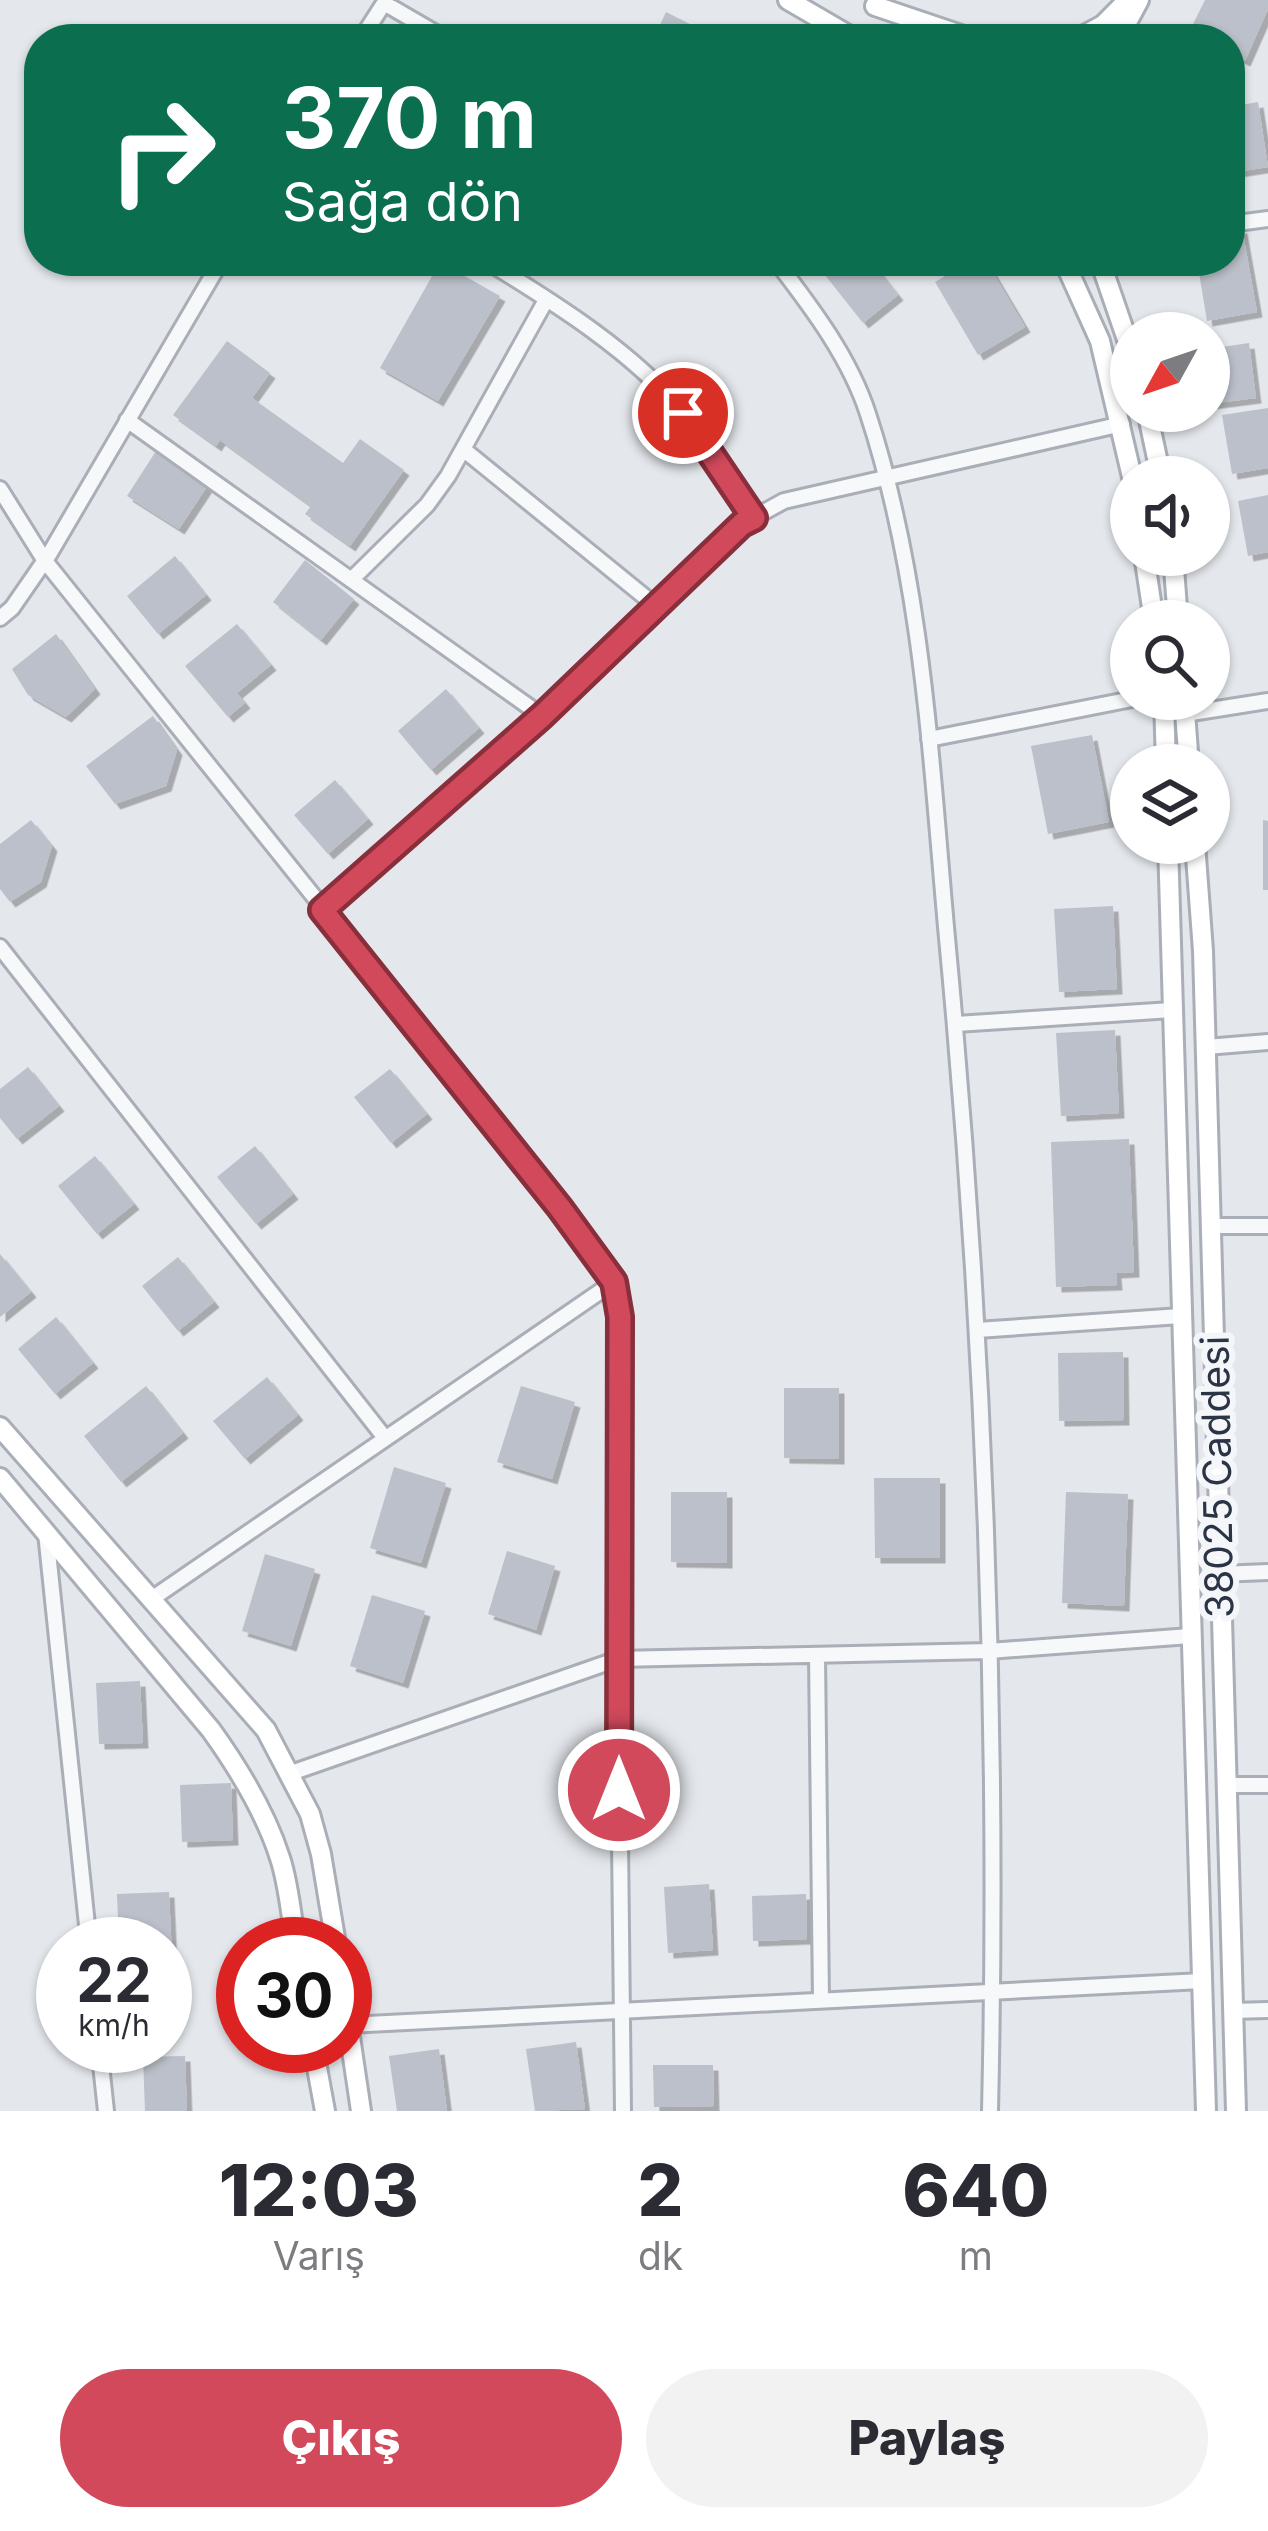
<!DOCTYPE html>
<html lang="tr">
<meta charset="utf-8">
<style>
body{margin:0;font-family:Inter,sans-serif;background:#f2f2f3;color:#2b2b33;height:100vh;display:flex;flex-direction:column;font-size:45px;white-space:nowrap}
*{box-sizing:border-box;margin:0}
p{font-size:39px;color:#7c7c81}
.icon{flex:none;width:66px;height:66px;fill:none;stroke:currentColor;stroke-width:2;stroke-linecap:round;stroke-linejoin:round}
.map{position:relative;height:2111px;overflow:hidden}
.drawer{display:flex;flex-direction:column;background:#fff;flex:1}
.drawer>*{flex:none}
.top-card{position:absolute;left:24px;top:24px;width:1221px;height:252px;border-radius:48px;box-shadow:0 3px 9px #0004;background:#0b6e4f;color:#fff;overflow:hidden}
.needle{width:78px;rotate:230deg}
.buttons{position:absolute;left:1110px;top:312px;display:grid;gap:24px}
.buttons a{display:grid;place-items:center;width:120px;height:120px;border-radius:50%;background:#fff;box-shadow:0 3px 9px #0004;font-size:60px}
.speed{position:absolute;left:36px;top:1917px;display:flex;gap:24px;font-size:60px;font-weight:700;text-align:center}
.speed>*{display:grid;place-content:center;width:156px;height:156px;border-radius:50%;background:#fff;box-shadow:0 3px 9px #0004;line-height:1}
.speed small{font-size:30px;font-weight:400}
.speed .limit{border:18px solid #d22;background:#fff;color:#111}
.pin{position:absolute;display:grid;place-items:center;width:102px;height:102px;color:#fff;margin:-51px;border:6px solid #fff;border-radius:50%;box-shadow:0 3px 12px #0007}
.me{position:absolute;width:132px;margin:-66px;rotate:0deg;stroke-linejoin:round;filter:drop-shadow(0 0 9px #0008)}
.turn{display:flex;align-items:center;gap:42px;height:252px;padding:0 60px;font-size:54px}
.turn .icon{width:156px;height:156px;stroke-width:2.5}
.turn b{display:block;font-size:84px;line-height:102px}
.eta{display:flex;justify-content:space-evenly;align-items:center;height:204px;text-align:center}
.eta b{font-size:72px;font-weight:800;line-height:84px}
.button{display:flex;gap:24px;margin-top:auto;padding:24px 60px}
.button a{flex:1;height:138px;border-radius:72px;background:#d1495b;color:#fff;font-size:48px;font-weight:800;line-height:138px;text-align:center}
.button a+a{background:#f2f2f3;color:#2b2b33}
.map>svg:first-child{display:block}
</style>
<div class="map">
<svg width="1268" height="2111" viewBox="0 0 1268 2111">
<defs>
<filter id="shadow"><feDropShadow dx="5.5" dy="5.5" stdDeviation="0" flood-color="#0004"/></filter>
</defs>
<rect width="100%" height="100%" fill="#e4e7ec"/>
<path fill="#bbc0ca" filter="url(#shadow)" d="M1205 0H1268V9L1245 61 1230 54V39H1199L1188 34Z
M666 12 710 34 707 39H653Z
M1258 102 1268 167 1230 173V107Z
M1242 228 1257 312 1207 321 1197 261H1230V230Z
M833 261H871L898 295 863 323 821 270Z
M970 261H986L1025 327 978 355 935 282Z
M440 262 500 296 438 401 380 368Z
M227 341 270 373 252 398 343 463 360 439 404 470 350 546 305 514 311 506 220 440 216 446 173 415Z
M1249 343 1256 398 1209 404V349Z
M1268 408V468L1232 474 1222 415Z
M156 451 208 485 179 529 127 496Z
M1268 495V552L1248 556 1238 501Z
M175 556 206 595 158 634 127 596Z
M305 560 354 599 321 640 273 602Z
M237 624 271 665 237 693 245 703 228 717 185 666Z
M56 634 95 689 66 717 28 695 12 669Z
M446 689 479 728 431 770 398 731Z
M153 716 177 750 166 786 115 804 86 766Z
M1092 735 1109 822 1048 834 1031 746Z
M335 780 368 819 328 854 294 815Z
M31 820 52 846 41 882 10 902 0 889V844Z
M1263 820 1268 821V890H1263Z
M1113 906 1117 989 1059 992 1054 909Z
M1115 1030 1119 1113 1061 1116 1056 1033Z
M28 1067 59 1106 17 1139 0 1118V1089Z
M390 1069 427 1114 391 1143 354 1097Z
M1129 1139 1134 1272 1116 1273 1117 1285 1056 1287 1051 1142Z
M255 1146 293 1194 256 1224 217 1177Z
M95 1156 134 1204 97 1234 58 1186Z
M0 1254 31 1292 0 1317Z
M178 1257 214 1302 178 1331 142 1286Z
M56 1317 93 1363 55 1394 18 1349Z
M1123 1352 1124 1420 1059 1421 1058 1353Z
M267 1377 298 1415 245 1459 213 1421Z
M146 1386 183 1433 121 1482 84 1436Z
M521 1386 575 1402 552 1479 497 1462Z
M784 1388H839V1459L784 1458Z
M394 1467 446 1483 421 1563 370 1548Z
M874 1478H940V1558H875Z
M671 1492H727V1563L671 1562Z
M1066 1492 1128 1494 1124 1606 1062 1603Z
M507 1551 555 1566 536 1630 488 1614Z
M265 1554 315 1569 291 1646 242 1631Z
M372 1595 425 1611 403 1683 350 1666Z
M140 1681 143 1743 99 1744 96 1683Z
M231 1783 233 1840 182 1842 180 1785Z
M709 1884 713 1950 668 1953 664 1887Z
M169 1892 172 1958H165V1944H119L117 1894Z
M806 1894 807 1939 753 1941 752 1896Z
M243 1982V2036L232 2037 227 1983Z
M576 2042 585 2109 535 2111 526 2049Z
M439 2049 447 2111H397L389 2056Z
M185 2056 187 2111H145L143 2057Z
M653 2065H713L714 2106 654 2107Z"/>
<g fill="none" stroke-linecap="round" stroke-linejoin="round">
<g stroke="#a9aeb7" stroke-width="20">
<path id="street" d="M384 3 446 39
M361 39 386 0
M1230 224 1268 219
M486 261C555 303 635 353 686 416 711 448 732 484 754 517
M776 261C812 308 850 358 868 414 923 582 931 763 947 938 984 1328 999 1719 990 2111
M127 420 542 716
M463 449 656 606
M0 489 45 561 533 1170 614 1282 620 1317 618 1659 623 2111
M351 580 427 505 448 476 546 300
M0 618 12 608 50 553 221 261
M1185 714 1268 701
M929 739 1132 699
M322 910 542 716 742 524 784 501 1122 424
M0 947 385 1438
M956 1024 1172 1010
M1206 1047 1268 1042
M1210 1226H1268
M977 1330 1181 1316
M46 1533 89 1944
M1219 1574 1268 1572
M150 1600 614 1282
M817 1655 821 2000
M291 1773 618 1659 989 1651 1190 1636
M1225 1785H1268
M1232 2011 1268 2010
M348 2025 1202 1981
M99 2046 106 2111"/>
</g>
<g stroke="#a9aeb7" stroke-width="24">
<path id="secondary" d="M788 0 855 39
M875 6 973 39
M1077 39 1103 25 1128 0
M1118 39 1139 0
M1064 261 1100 341 1132 477
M1100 261 1131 351
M1147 411 1161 477
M1144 555 1154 621
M1173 555 1178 621
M1164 699 1166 765
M1184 699 1189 765
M1168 843 1206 2111
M1195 843 1203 951 1236 2111
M0 1427 266 1730 310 1814 321 1854 336 1944
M0 1478 211 1730C239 1769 265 1811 280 1858 289 1885 291 1916 296 1944
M345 2003 361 2111
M313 2046 325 2111"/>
</g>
<use href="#street" stroke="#f7f8fa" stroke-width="14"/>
<use href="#secondary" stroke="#fff" stroke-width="18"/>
</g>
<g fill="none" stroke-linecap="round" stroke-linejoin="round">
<g stroke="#882f3b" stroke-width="30">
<path id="route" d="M619 1790 620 1317 614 1282 560 1208 322 910 542 716 742 524 754 518 683 413"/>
</g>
<use href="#route" stroke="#d1495b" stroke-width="21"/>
</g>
<g text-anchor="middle" stroke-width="12" stroke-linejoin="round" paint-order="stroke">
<g font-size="39" fill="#2b3445" stroke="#f4f6f9">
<text transform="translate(1217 1477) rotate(-91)" y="14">38025 Caddesi</text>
</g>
</g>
</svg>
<div class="buttons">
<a><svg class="needle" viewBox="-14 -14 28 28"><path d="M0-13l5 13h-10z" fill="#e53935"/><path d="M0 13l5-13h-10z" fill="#7c7c81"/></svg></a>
<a><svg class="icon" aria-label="sound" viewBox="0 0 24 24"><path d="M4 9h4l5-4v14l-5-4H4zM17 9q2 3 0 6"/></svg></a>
<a><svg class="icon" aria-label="search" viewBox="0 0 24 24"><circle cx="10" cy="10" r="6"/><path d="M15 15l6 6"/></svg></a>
<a><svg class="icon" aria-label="layers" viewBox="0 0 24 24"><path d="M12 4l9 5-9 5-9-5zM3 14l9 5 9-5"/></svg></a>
</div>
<div class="speed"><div>22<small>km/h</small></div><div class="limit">30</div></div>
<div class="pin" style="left:683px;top:413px;background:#d93025"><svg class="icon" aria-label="arrive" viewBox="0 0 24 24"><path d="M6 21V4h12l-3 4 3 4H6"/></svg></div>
<svg class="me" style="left:619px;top:1790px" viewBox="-20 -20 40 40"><circle r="17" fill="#d1495b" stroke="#fff" stroke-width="3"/><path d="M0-11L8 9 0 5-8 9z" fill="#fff"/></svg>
<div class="top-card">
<div class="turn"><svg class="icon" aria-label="right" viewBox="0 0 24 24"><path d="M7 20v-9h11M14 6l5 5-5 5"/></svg><div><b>370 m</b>Sağa dön</div></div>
</div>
</div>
<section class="drawer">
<div class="eta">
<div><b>12:03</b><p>Varış</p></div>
<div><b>2</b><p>dk</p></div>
<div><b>640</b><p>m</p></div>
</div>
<div class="button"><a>Çıkış</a><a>Paylaş</a></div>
</section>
